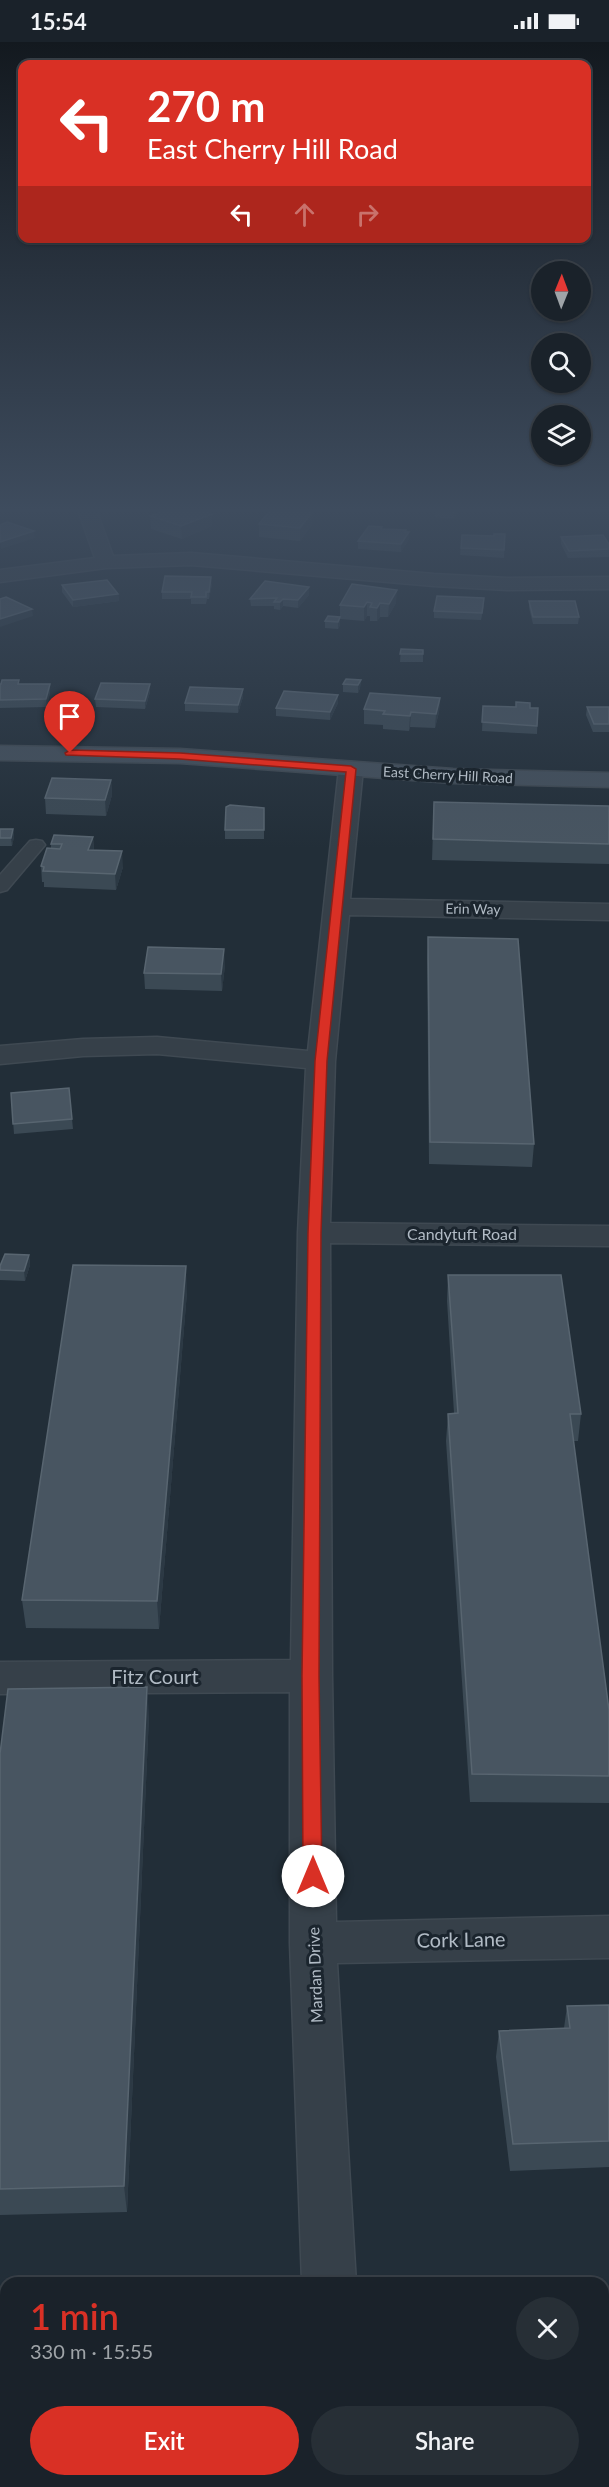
<!DOCTYPE html>
<meta charset="utf-8">
<style>
body{margin:0;font-family:Lato,sans-serif;background:#272f36;color:#f1f3f6;height:100vh;display:flex;flex-direction:column;font-size:22px;white-space:nowrap}
*{box-sizing:border-box;margin:0}
p{font-size:20px;color:#9fa4a8}
.icon{flex:none;width:33px;height:33px;fill:none;stroke:currentColor;stroke-width:2;stroke-linecap:round;stroke-linejoin:round}
.map{position:relative;flex:1;overflow:hidden}
.details{position:absolute;left:0px;top:2235px;width:609px;height:210px;display:flex;flex-direction:column;background:#1a222a;border-radius:18px 18px 0 0;box-shadow:0 2px 4px #0004,0 0 0 2px #383f47}
.details>*{flex:none}
.banner{position:absolute;left:18px;top:18px;width:573px;height:183px;border-radius:12px;box-shadow:0 2px 4px #0004,0 0 0 2px #383f47;background:#d93025;color:#fff;overflow:hidden}
.needle{width:39px;rotate:1deg}
.fabs{position:absolute;left:531px;top:219px;display:grid;gap:12px}
.fabs a{display:grid;place-items:center;width:60px;height:60px;border-radius:50%;background:#1a222a;box-shadow:0 2px 4px #0004,0 0 0 2px #383f47;font-size:30px}
.pin{position:absolute;display:grid;place-items:center;width:51px;height:51px;color:#fff;margin:-62px -26px;border-radius:50% 50% 50% 0;rotate:-45deg;box-shadow:0 0 6px #0007}
.pin .icon{rotate:45deg}
.me{position:absolute;width:66px;margin:-33px;rotate:0deg;stroke-linejoin:round;filter:drop-shadow(0 0 4px #0008)}
.turn{display:flex;align-items:center;gap:21px;height:126px;padding:0 30px;font-size:27px}
.turn .icon{width:78px;height:78px;stroke-width:2.5}
.turn b{display:block;font-size:42px;line-height:51px}
.lanes{display:flex;align-items:center;height:57px;padding:0 30px;background:#0003;justify-content:center;gap:30px;direction:ltr}
.lanes .off{opacity:.35}
.round{display:grid;place-items:center;flex:none;width:63px;height:63px;border-radius:32px;background:#272f36}
.headline{display:flex;align-items:center;justify-content:space-between;height:102px;padding:0 30px}
h1{font-size:36px;font-weight:600;line-height:45px;color:#d93025}
.action{display:flex;gap:12px;margin-top:auto;padding:12px 30px}
.action a{flex:1;height:69px;border-radius:36px;background:#d93025;color:#fff;font-size:24px;font-weight:600;line-height:69px;text-align:center}
.action a+a{background:#272f36;color:#f1f3f6}
.status{display:flex;justify-content:space-between;align-items:center;height:42px;padding:0 30px;background:#1a222a;direction:ltr}
.status svg{height:16px;fill:currentColor}
.map>svg:first-child{display:block}
</style>
<div class="status"><b>15:54</b><svg viewBox="0 0 49 12"><path d="M0 12V9h3v3zM5 12V6h3v6zM10 12V3h3v9zM15 12V0h3v12zM26 1h20v11H26zM47 4h2v5h-2z"/></svg></div>
<div class="map">
<svg width="609" height="2445" viewBox="0 0 609 2445">
<rect width="100%" height="100%" fill="#222e38"/>
<g fill="none" stroke-linecap="round" stroke-linejoin="round">
<g stroke="#3f4952" stroke-width="3">
<path id="lane" d="M36 798 42 799 45 803 7 848 0 850V833L30 799Z"/>
</g>
<g stroke="#3f4952" stroke-width="3">
<path id="street" d="M77 465H95L113 514 191 511 434 532 507 536 609 535V547L507 548 434 544 191 523 106 526 0 540V528L95 516Z
M351 720 359 722 363 727 350 857 609 862V878L349 873 335 1019 330 1181 609 1184V1204L330 1201 332 1634 336 1880 609 1874V1916L337 1921 356 2241H302L290 1901V1650L0 1652V1620L291 1618 298 1191 306 1026 157 1012 83 1014 0 1022V1004L83 997 157 995 308 1009 339 727 343 722Z
M603 2316H609V2372H603Z
M310 2439H368V2445H310Z"/>
</g>
<g stroke="#3f4952" stroke-width="3">
<path id="secondary" d="M0 704 180 707 453 727 609 731V745L453 741 180 721 0 718Z"/>
</g>
<use href="#lane" fill="#364049" fill-rule="evenodd"/>
<use href="#street" fill="#364049" fill-rule="evenodd"/>
<use href="#secondary" fill="#44505c" fill-rule="evenodd"/>
</g>
<path fill="#3b4954" d="M0 465H23V468L0 469Z
M197 465V467L212 484 182 497 151 487 150 474Z
M456 467V474L453 477 435 475V468Z
M259 482 312 483 300 499 259 495Z
M382 487 409 490V497L401 510 358 507V499Z
M505 492 504 516 460 513 462 493 494 494Z
M561 495 609 502V515L568 516 561 502Z
M212 542 209 557H207L206 562H191V557H162V550Z
M352 542 396 561 388 575H380L377 579H370V574H367L364 579 340 577V583L338 587 325 586V579L340 575V563Z
M62 543 118 552 119 559 73 565 62 550Z
M309 545V553L298 566 283 564 280 568 274 567V564H251L250 557Z
M529 559 579 575 578 582H533L529 566Z
M484 563 481 578 434 576V569Z
M401 607 423 608V620H400Z
M361 638 360 646 358 651 343 650V642Z
M0 642H19L50 650 47 665 0 666Z
M150 642V650L145 667 96 665 95 657Z
M243 647V655L238 671 185 669V661Z
M440 656 439 670 435 686 410 685 409 689 383 687V683L364 682V667Z
M338 661 330 678 276 674V666Z
M483 664 538 666 537 692 482 689Z
M587 665H609V690H593L586 673Z
M111 738 112 753 106 774 46 772 45 756Z
M434 760 609 764V822L432 818Z
M264 766V797H225V788Z
M0 787H13L14 795 12 804H0Z
M93 795 94 808 123 825 116 848 44 845V840H42L41 824 51 807V802Z
M428 895 534 1102 532 1125 429 1122 427 916Z
M225 923 222 949 145 947 144 931Z
M11 1051 72 1077 73 1087 14 1092Z
M29 1213 30 1223 25 1239 0 1238V1224Z
M448 1233 581 1372 578 1399H573L609 1668V1761L470 1760 446 1399 448 1372 454 1371 447 1259Z
M187 1250 159 1587 26 1586 22 1558Z
M149 1673 127 2170 0 2173V1712Z
M609 1963V2125L510 2129 496 2015 499 1989 564 1986 567 1964Z"/>
<path fill="#2c3944" d="M456 467V474L453 477 454 470Z
M312 470V483L300 499V486Z
M212 472V484L182 497 181 484Z
M406 488V495L409 490V497L401 510V502Z
M34 489 35 496 1 507 0 500Z
M211 535 212 542 209 557V550Z
M309 545V553L298 566V558Z
M397 548 396 561 388 575 389 562Z
M118 552 119 559 73 565V558Z
M283 557V564L280 568V560Z
M367 560V574L364 579V565Z
M380 561V575L377 579V566Z
M32 567 33 574 0 585V577Z
M340 575V583L338 587V580Z
M361 638 360 646 358 651V643Z
M50 642V650L47 665 46 657Z
M150 642V650L145 667V659Z
M243 647V655L238 671V663Z
M338 653V661L330 678V670Z
M440 656 439 670 435 686 436 672Z
M411 670 410 685 409 689 410 674Z
M111 738 112 753 106 774 105 758Z
M13 787 14 795 12 804 11 796Z
M93 795 94 810 88 808Z
M122 809 123 825 116 848 115 832Z
M224 907 225 923 222 949 221 932Z
M29 1213 30 1223 25 1239 24 1229Z
M186 1224 187 1250 159 1587 157 1559Z
M147 1645 149 1673 127 2170 124 2144Z
M136 2439H139L138 2445H136Z"/>
<path fill="#485561" stroke="#586570" stroke-width="1.5" d="M175 465H192H190L212 472 181 484 150 474Z
M273 465 312 470 300 486 259 482Z
M437 465 456 467 454 470 435 468Z
M7 480 34 489 0 500V483Z
M369 484 382 485 381 487 406 488 405 490H409L401 502 358 499Z
M494 492H505L504 508 461 506 462 493 494 494Z
M603 493 609 502V507L569 509 561 495Z
M165 534 211 535 209 550H206V555H191L192 550H162Z
M107 538 118 552 73 558 62 543Z
M265 539 309 545 298 558 283 557 280 560H274L277 556 250 557Z
M352 542 397 548 389 562 380 561 377 566 370 565 372 561 367 560 364 565 340 563Z
M437 554 484 556 482 571 434 569Z
M6 555 32 567 0 577V557Z
M529 559H575L579 575H533Z
M328 574 340 575 338 580 325 579Z
M401 607 423 608V612H400Z
M346 637 361 638 358 643 343 642Z
M2 638H19L18 642H50L46 657 0 658V642H1Z
M101 641 150 642 145 659 95 657Z
M190 645 243 647 238 663 185 661Z
M284 649 338 653 330 670 276 666Z
M370 651 440 656 436 672 411 670 410 674 383 672 385 669 364 667Z
M516 660 530 661V666H538L537 684 482 680 483 664 516 665Z
M587 665H609V682H594Z
M52 736 111 738 105 758 45 756Z
M434 760 609 764V802L433 797Z
M230 763 264 766V788H225L226 765Z
M0 787H13L11 796H0Z
M54 793 93 795 88 808 122 809 115 832 43 829 44 825 41 824 47 806 60 807 62 802H51Z
M428 895 518 897 534 1102 430 1100Z
M148 905 224 907 221 932 144 931Z
M69 1046 72 1077 13 1082 11 1051Z
M5 1212 29 1213 24 1229 0 1228V1224Z
M73 1223 186 1224 157 1559 22 1558Z
M448 1233H561L581 1372H570L609 1668V1734L472 1732 448 1372 458 1371Z
M147 1645 124 2144 0 2147V1712L8 1647Z
M609 1963V2099L513 2102 499 1989 570 1986 567 1964Z
M25 2439H136V2445H25Z"/>
<linearGradient id="sky" x2="0" y2="1"><stop stop-color="#13191f"/><stop offset="0.58" stop-color="#3e4c5e"/><stop offset="1" stop-color="#3e4c5e" stop-opacity="0"/></linearGradient>
<rect width="609" height="807" fill="url(#sky)"/>
<path fill="#d93025" stroke="#8d1f18" stroke-width="1.5" d="M70 708 180 711 351 724 356 727 327 1019 321 1191 319 1634 322 1834 319 1840 313 1842 306 1840 303 1834 302 1634 308 1191 315 1019 346 730 180 717 66 713 65 711Z"/>
<g text-anchor="middle" stroke-width="6" stroke-linejoin="round" paint-order="stroke">
<g font-size="14" fill="#b1bbc5" stroke="#1b252e">
<text transform="translate(448 733) rotate(3)" y="5">East Cherry Hill Road</text>
<text transform="translate(473 867) rotate(1)" y="5">Erin Way</text>
</g>
<g font-size="16" fill="#b1bbc5" stroke="#1b252e">
<text x="462" y="1198">Candytuft Road</text>
<text transform="translate(315 1933) rotate(-92)" y="6">Mardan Drive</text>
</g>
<g font-size="20" fill="#b1bbc5" stroke="#1b252e">
<text x="155" y="1642">Fitz Court</text>
<text transform="translate(461 1898) rotate(-1)" y="7">Cork Lane</text>
</g>
</g>
</svg>
<div class="fabs">
<a><svg class="needle" viewBox="-14 -14 28 28"><path d="M0-13l5 13h-10z" fill="#e53935"/><path d="M0 13l5-13h-10z" fill="#9fa4a8"/></svg></a>
<a><svg class="icon" aria-label="search" viewBox="0 0 24 24"><circle cx="10" cy="10" r="6"/><path d="M15 15l6 6"/></svg></a>
<a><svg class="icon" aria-label="layers" viewBox="0 0 24 24"><path d="M12 4l9 5-9 5-9-5zM3 14l9 5 9-5"/></svg></a>
</div>
<div class="pin" style="left:70px;top:711px;background:#d93025"><svg class="icon" aria-label="arrive" viewBox="0 0 24 24"><path d="M6 21V4h12l-3 4 3 4H6"/></svg></div>
<svg class="me" style="left:313px;top:1834px" viewBox="-20 -20 40 40"><circle r="19" fill="#fff"/><path d="M0-13L10 11 0 6-10 11z" fill="#d93025"/></svg>
<div class="banner">
<div class="turn"><svg class="icon" aria-label="left" viewBox="0 0 24 24"><path d="M17 20v-9H6M10 6l-5 5 5 5"/></svg><div><b>270 m</b>East Cherry Hill Road</div></div>
<div class="lanes"><svg class="icon" aria-label="left" viewBox="0 0 24 24"><path d="M17 20v-9H6M10 6l-5 5 5 5"/></svg><svg class="icon off" aria-label="ahead" viewBox="0 0 24 24"><path d="M12 20V5M6 11l6-6 6 6"/></svg><svg class="icon off" aria-label="right" viewBox="0 0 24 24"><path d="M7 20v-9h11M14 6l5 5-5 5"/></svg></div>
</div>
<section class="details">
<div class="headline"><div><h1>1 min</h1><p>330 m · 15:55</p></div><a class="round"><svg class="icon" aria-label="close" viewBox="0 0 24 24"><path d="M6 6l12 12M18 6L6 18"/></svg></a></div>
<div class="action"><a>Exit</a><a>Share</a></div>
</section>
</div>
